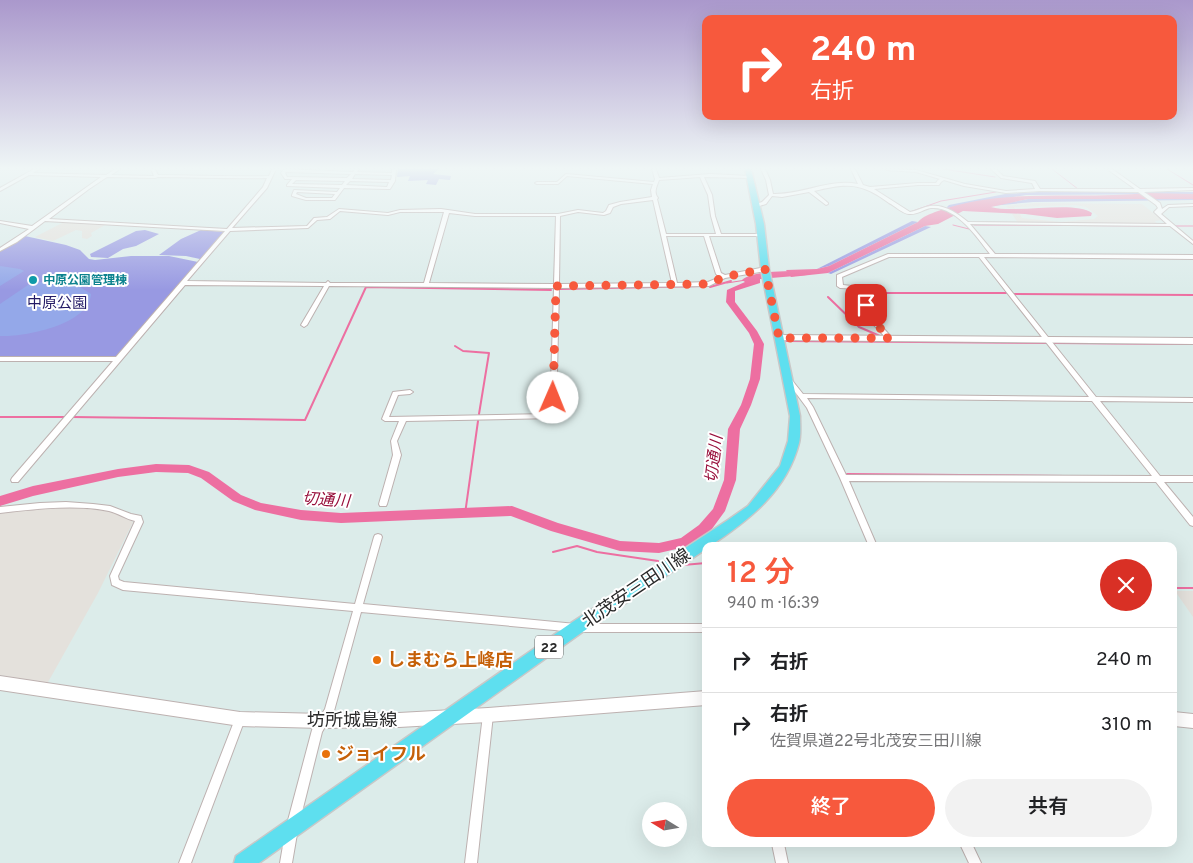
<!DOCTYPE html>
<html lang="ja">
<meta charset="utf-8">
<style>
body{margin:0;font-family:Overpass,"Noto Sans JP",sans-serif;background:#f2f2f2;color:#202124;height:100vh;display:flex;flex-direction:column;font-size:19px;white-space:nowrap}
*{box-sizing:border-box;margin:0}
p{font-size:16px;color:#757577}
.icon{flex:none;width:28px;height:28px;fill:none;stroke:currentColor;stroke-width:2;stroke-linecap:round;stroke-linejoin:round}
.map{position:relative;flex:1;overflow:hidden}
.side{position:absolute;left:702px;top:542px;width:475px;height:305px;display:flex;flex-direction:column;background:#fff;border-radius:10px;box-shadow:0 5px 20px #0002}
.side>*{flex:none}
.hud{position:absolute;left:702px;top:15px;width:475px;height:105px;border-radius:10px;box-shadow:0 5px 20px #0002;background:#f7593d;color:#fff;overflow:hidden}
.needle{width:32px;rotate:281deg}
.tools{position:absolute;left:642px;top:802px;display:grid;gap:10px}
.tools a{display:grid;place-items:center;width:45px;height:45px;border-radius:50%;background:#fff;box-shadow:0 5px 20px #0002;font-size:25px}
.pin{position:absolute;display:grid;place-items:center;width:42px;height:42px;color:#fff;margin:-21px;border-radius:10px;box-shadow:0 2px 8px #0006}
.me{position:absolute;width:55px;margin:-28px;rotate:1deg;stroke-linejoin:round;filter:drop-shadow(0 0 4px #0008)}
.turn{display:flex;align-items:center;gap:18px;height:105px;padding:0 25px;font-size:22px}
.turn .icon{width:65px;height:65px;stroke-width:2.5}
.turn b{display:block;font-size:35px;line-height:42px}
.round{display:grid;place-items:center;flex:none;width:52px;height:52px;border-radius:26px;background:#f2f2f2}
.overview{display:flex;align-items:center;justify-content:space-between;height:85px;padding:0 25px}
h1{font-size:30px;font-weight:600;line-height:38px;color:#f7593d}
.button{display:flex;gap:10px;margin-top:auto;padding:10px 25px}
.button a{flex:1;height:58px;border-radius:30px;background:#f7593d;color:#fff;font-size:20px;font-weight:600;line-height:58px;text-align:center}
.button a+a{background:#f2f2f2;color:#202124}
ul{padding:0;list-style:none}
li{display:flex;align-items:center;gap:15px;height:65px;padding:0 25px;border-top:1px solid #e0e0e0}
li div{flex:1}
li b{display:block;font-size:19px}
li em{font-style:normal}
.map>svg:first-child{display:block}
</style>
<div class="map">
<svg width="1193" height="863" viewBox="0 0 1193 863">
<rect width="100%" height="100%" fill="#dcecea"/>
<path fill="#e4e1dc" d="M1036 203 1142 204 1162 220 1155 221 1157 224 1018 223 1012 214H1020L1022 218 1061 222 1094 219 1098 216 1086 207 1076 205 1014 207 1015 209 1008 208 1006 206Z
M64 222 105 225 91 233 92 236 87 239 82 238V231L76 230 53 241 35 237Z
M53 506 110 510 133 522 98 593 47 684 0 675V511Z
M1175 591H1193V617Z"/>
<path fill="#9899e2" d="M398 169H439L433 174 451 176 450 180 439 179 436 185 426 184 428 180 408 181 410 176 397 177Z
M1038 192H1193V194L1026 195 946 208 949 205 1005 194Z
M1028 199H1193V200L1033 202 991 206Z
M912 221 918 222 829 266 817 269Z
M925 226 931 227 831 274 828 273Z
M145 230 159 234 136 246 123 249 108 258 91 257 90 254 136 231Z
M201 230 224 232 200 259 186 256 159 255 181 239Z
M25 236 66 245 80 250 89 259 95 260 131 256H169L198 262 115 360 0 358V251Z"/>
<path fill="#94a8e9" d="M0 266 20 269 24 271 0 286Z
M40 282 80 287 91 294C89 325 24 337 0 336V304L28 285Z"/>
<path fill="#ed6fa1" d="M1149 193 1193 194V199H1028L991 207C1015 214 1075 200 1092 213L1091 216 1057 218 1025 214 963 211 938 224 925 226 828 273 791 277 786 270 817 269 829 266 918 222C923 216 930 214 938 211 1006 187 1078 200 1149 193Z"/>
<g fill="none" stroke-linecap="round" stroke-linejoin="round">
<path stroke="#ed6fa1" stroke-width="1" d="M903 169H909
M943 169 995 177
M1052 169 1078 189
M1167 169 1193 185
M910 212 941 201 996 192
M953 225 969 229
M974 225 1170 226
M1175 226H1193
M727 283 746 280"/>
<path stroke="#ed6fa1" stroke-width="2" d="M710 287 731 281
M560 289 702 286
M867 293H1006
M1014 294 1193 295
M828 297 859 327 880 336
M786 341 1046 343
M1054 343 1193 344
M455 346 463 351 489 353 479 414
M0 417H67
M72 417 305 420 366 287 551 290
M847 474 1065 476
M465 514 478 421
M553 552 577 546 597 552 658 561
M683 565 706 563
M1174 588H1193"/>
<path fill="#ed6fa1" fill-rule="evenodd" d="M804 270 808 273 807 275 760 279V283L735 291V302L757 331 764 344 760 379 751 405 740 429 736 480 725 511 709 533 685 547 659 553 620 551 551 531 511 516 341 523 301 520 255 510 233 501 201 478 188 473 156 472 118 477 33 496 0 506V496L33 486 118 469 156 464 189 465 209 472 241 495 261 503 301 510 341 513 512 506 558 523 620 541 659 543 681 538 699 525 713 509 724 480 728 429 741 405 750 379 754 344 749 333 726 302 727 290 745 282 742 280C754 270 788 272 804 270Z"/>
<g stroke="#bdb1b0" stroke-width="2">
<path id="street" d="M34 169H39L33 173 106 175 115 169H120L111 175 154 176 151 169H155L158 175C195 175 232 177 269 176L272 169H276L267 188 232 228 307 226 314 218 327 217 339 209 388 213 400 210 441 209 475 214H558L578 210 603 213 606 211 609 205 620 202 652 197 651 190 653 184 567 176 558 184H537L535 183 537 182H557L566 174 654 182 655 179 652 169H656L659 178 710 174 750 176 752 177 751 178 704 177 712 195 715 216 721 234H761L763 235 761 236H709L721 273 725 275 765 267 768 269 765 271 725 278 709 286 559 288 556 416 555 418 406 421 397 441 401 455 387 504 386 506H380L379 504 393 455 391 441 399 421H385L382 419 393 392 410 390 413 392 410 394 398 395 389 417 550 414 554 288 329 286 307 325 304 327 301 325 324 286 185 285 18 482H12L11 480 12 478 113 361H0V357H116L225 231 45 221 17 242 0 251V248L29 229 0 223V221L32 226 101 177 29 175 0 191V188ZM107 177 155 178 158 177C194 177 231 179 267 178L263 187 227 229 49 219 89 189ZM700 177 708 195 711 216 716 234H666L657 199 658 198C653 192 657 186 659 180ZM653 200 672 283 559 284 560 216 578 212 604 215 610 213 613 207 621 204ZM340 211 388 215 400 212H444L424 283H330L328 281 326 283 187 281 230 231 308 228 317 220 330 219ZM449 213 475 216H556L554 284 429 283ZM666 236H704L716 274 720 277 708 282 677 283Z
M284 169 353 172 355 169H359L357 172 392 173V169H396L395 181 390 189H388L344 188 335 200H306L292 196V195L294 190 337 192 340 188 287 186V185L292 179H285L281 173ZM286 172 351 174 347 178 287 177 285 173ZM355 174 392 175 391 180 352 179ZM296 180 345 181 342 185 292 184ZM350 181 389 182 387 187 346 185ZM297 192 335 194 332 198H306L296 194Z
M761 169H765L770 180 773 194C802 195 830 178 858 184L851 169H855L863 185 870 187 918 183H936L938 180 940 179 916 172 887 170 885 169 916 170 965 184 1006 191 1035 189 1032 183 1001 178 991 169H996L1003 176 1035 181 1040 189H1135L1107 169H1112L1140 189 1193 188V190L1144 192 1160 203 1162 209 1168 205 1193 204V206L1169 207 1161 214 1193 241V244L1170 226 970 224 995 254 1193 255V259L984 257 1096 397 1193 398V402L1100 401 1160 476H1193V482H1164L1193 517V526L1190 525 1156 482 849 481 877 546H869L840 478 807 408 787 381 786 380 787 379H791L803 394 1089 397 979 257H889L842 277 843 285 861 287 877 321 893 339 890 341 888 340 871 322 857 289 840 288 837 286V275L888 254H990C977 237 956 206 931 208 924 209 917 215 909 214 903 214 895 206 889 203 861 182 847 183 814 191L828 203V204L826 205 809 192 782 197 772 196 766 204 756 207H754V205L762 202 769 195 766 180ZM944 180 964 186 1006 193 1040 191 1138 192 1156 205 1158 208 1154 212 1167 224 968 222C957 213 944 204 930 206 923 207 917 211 910 212L874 189 918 185H939L941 182ZM807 398 1092 401 1152 476 846 475 813 407Z
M66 502 93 504 110 506 131 514 141 516 143 522 118 576 119 580 124 582 355 604 374 537 375 535 378 534 381 535 382 537 363 604 576 624H706V632H576L361 612 334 711 322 732 298 828 292 863H280L286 828 312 730 325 709 353 611 123 590 112 585 110 576 135 521C126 519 118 513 109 511 75 504 34 509 0 513V507L40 503Z
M488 710 492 712 493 715 477 863H465L483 715 484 712Z
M240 714 244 716 245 719 191 863H179L235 719 236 716Z
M772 844H784L788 863H776Z
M960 844H972L981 863H969Z"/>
</g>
<g stroke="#bdb1b0" stroke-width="2">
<path id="secondary" d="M779 335 1193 338V344L776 340 775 338Z
M0 676 240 712 322 714 399 713 488 708 706 691V705L488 722 399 727 322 728 240 726 0 690Z
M1174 712 1193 714V728L1174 726Z"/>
</g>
<g stroke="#c8c8c8" stroke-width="3">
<path id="primary" d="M745 169H751L764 224 769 269 800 416C800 425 801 435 799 443 787 491 749 520 710 546H706V549L581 633 259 863H234L236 856 571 623 728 520 748 506 780 466 788 441 790 416 761 269 756 224Z"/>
</g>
<use href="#street" fill="#fff" fill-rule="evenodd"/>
<use href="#secondary" fill="#fff" fill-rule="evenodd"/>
<use href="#primary" fill="#5edfef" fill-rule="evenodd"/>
</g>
<linearGradient id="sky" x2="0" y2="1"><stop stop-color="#aa98cc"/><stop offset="0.58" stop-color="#eff6f6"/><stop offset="1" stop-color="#eff6f6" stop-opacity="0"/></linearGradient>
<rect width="1193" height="290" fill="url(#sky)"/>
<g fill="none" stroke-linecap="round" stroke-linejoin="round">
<path stroke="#f7593d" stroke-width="9" stroke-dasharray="0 16.2" d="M553 398 556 286 709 284 724 277 765 269 779 338H890L874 322 866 305"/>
</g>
<circle fill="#0f9aa8" stroke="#fff" stroke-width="2" cx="33" cy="280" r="5"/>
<g fill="#e8710a" stroke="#fff" stroke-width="2">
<circle cx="377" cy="660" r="5"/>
<circle cx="326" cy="754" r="5"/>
</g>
<g text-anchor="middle" stroke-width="4" stroke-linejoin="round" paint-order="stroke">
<g font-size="12" font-weight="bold" fill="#0d838f" stroke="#fff" text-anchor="start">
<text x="43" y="284">中原公園管理棟</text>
</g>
<rect fill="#fff" stroke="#6a6a6a" stroke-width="1" x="535" y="635.5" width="28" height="23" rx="4"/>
<g font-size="14" font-weight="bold" fill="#2a2a2a">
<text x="549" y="652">22</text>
</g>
<g font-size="15" fill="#241b66" stroke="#fff">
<text x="57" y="308">中原公園</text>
</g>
<g font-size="16" font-style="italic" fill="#980f3b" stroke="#fff">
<text transform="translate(713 459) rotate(-83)" y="6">切通川</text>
<text transform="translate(326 499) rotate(4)" y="6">切通川</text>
</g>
<g font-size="18" fill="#2a2a2a" stroke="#fff">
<text transform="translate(636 588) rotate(-34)" y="6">北茂安三田川線</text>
<text x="352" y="726">坊所城島線</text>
</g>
<g font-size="18" font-weight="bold" fill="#c56008" stroke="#fff" text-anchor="start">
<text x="387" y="666">しまむら上峰店</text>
<text x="336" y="760">ジョイフル</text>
</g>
</g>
</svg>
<div class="tools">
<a><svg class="needle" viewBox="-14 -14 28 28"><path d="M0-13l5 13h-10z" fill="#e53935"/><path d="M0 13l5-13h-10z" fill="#757577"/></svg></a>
</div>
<div class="pin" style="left:866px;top:305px;background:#d93025"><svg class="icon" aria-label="arrive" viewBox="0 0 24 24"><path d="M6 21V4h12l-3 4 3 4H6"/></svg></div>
<svg class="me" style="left:553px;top:398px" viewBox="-20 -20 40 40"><circle r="19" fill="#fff"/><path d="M0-13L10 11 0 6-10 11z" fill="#f7593d"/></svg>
<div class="hud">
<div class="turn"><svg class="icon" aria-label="right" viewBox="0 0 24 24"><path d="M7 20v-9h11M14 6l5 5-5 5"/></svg><div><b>240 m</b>右折</div></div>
</div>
<section class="side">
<div class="overview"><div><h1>12 分</h1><p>940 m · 16:39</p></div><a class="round" style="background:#d93025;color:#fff"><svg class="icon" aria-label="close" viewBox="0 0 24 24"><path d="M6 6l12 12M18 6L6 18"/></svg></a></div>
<ul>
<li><svg class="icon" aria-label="right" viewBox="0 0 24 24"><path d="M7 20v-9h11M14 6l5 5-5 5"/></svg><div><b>右折</b></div><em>240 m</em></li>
<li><svg class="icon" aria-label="right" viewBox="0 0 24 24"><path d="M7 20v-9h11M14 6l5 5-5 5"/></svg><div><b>右折</b><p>佐賀県道22号北茂安三田川線</p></div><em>310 m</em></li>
</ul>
<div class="button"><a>終了</a><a>共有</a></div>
</section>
</div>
